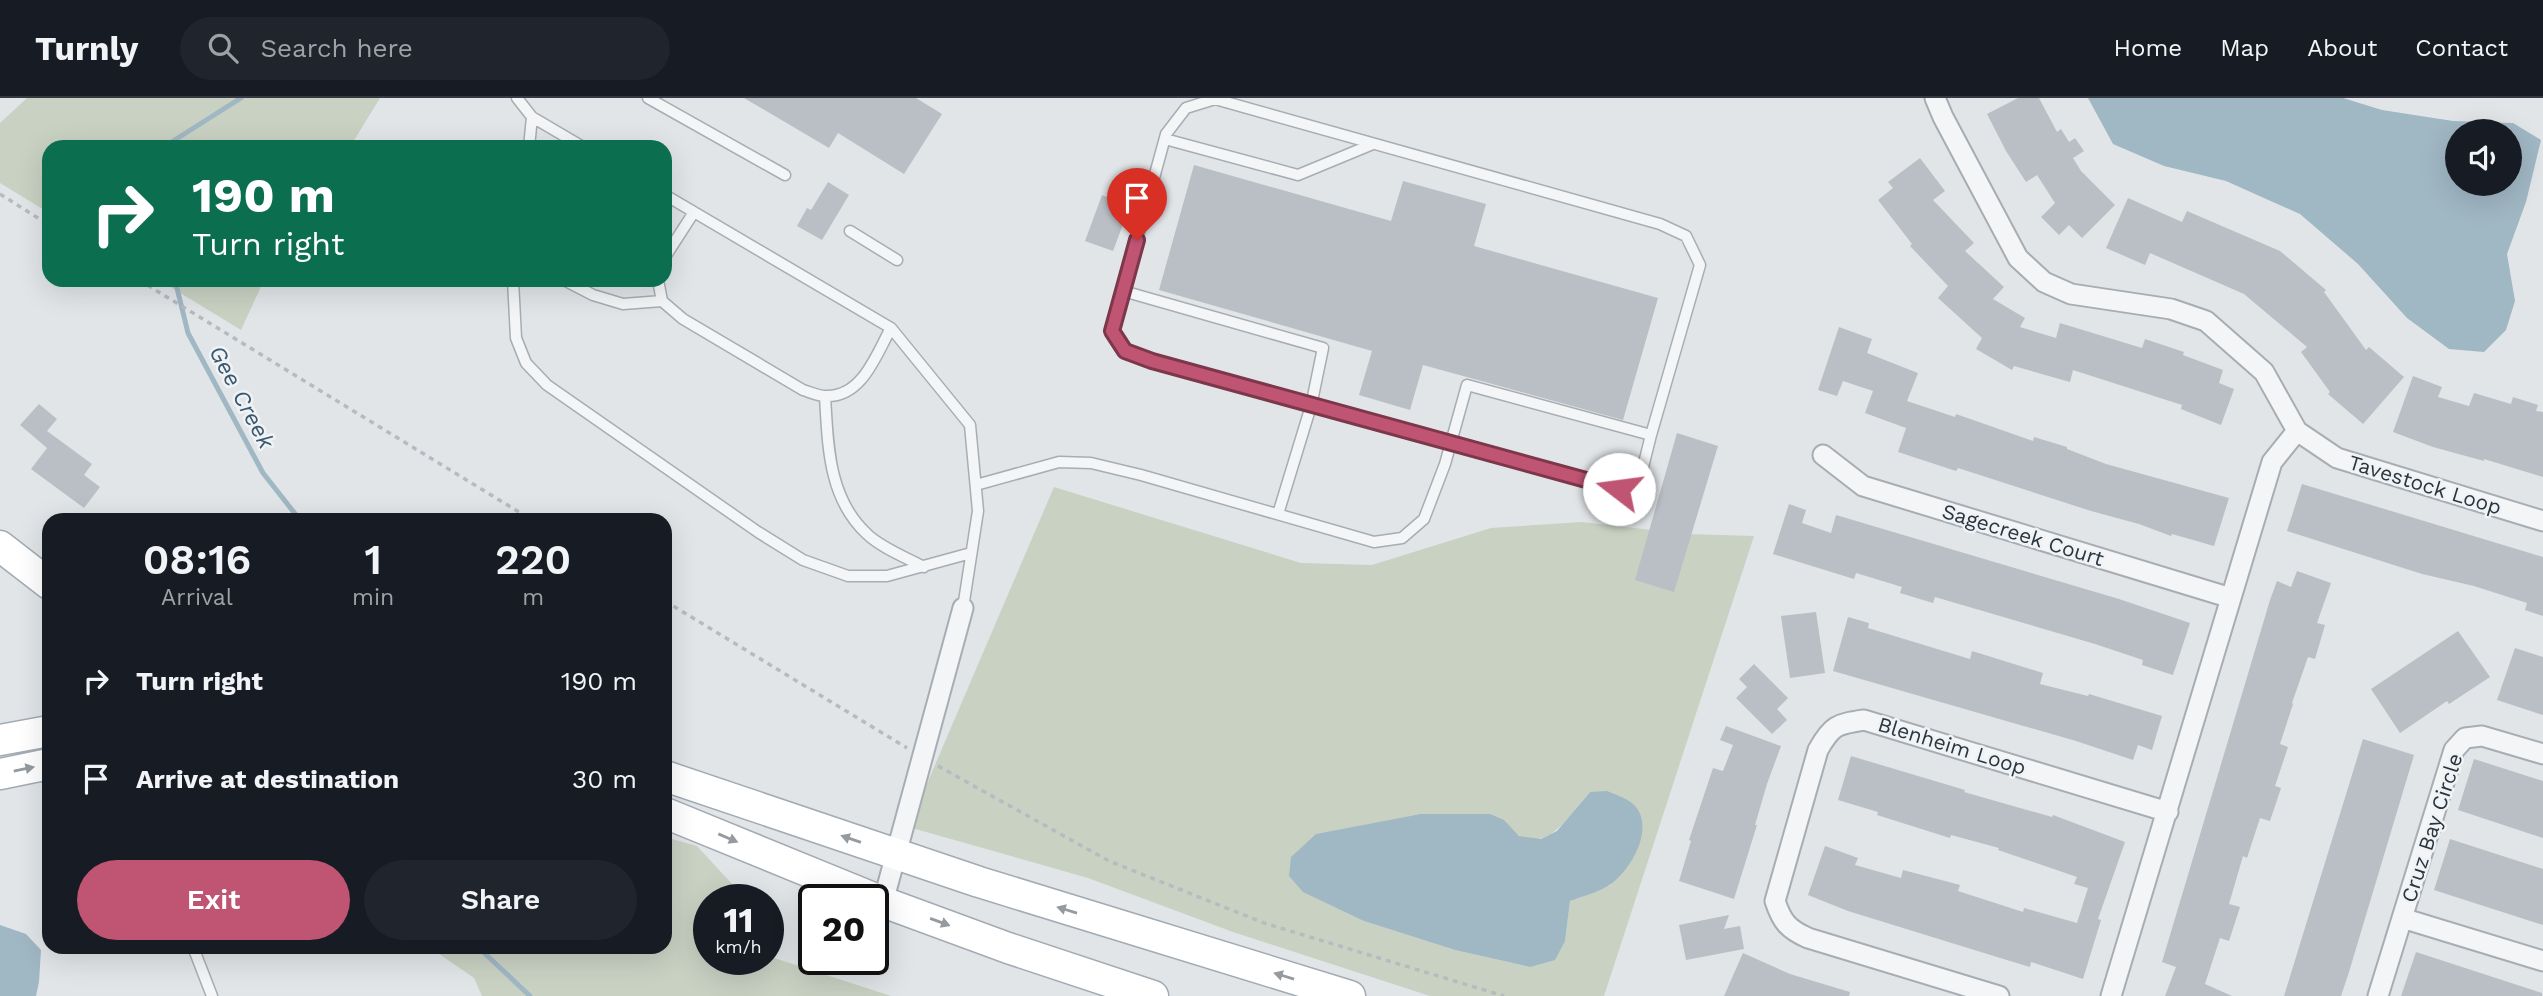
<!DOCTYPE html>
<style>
body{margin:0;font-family:"Work Sans",sans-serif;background:#20242c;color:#f1f3f6;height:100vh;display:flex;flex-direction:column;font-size:26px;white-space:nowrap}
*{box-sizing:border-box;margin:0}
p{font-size:23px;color:#9ea1a6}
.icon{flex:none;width:38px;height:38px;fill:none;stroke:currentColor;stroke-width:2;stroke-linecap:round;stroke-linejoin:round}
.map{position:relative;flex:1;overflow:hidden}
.details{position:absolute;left:42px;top:415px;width:630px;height:441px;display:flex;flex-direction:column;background:#171b24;border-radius:21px;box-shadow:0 7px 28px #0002}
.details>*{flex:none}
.hud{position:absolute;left:42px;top:42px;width:630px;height:147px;border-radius:21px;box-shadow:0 7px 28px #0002;background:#0b6e4f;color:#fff;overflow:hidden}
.controls{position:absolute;left:2445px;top:21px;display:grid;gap:14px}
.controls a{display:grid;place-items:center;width:77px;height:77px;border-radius:50%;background:#171b24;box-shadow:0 7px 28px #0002;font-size:35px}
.speed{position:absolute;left:693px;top:786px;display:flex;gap:14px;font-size:35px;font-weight:700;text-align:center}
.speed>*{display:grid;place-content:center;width:91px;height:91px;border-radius:50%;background:#171b24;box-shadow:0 7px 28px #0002;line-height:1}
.speed small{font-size:18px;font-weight:400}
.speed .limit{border:4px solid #111;border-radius:10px;background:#fff;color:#111}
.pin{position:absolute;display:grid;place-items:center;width:60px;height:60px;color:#fff;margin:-72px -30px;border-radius:50% 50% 50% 0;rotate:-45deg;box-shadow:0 0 7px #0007}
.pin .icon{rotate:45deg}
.me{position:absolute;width:77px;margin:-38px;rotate:285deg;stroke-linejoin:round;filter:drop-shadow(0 0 5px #0008)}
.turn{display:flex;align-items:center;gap:24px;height:147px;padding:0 35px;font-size:32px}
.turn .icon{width:91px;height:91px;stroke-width:2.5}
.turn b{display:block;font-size:49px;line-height:60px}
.eta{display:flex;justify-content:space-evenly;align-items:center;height:119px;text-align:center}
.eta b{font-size:42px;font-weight:600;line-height:49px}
.primary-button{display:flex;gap:14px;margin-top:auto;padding:14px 35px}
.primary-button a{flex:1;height:80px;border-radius:42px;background:#c05473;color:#fff;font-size:28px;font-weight:600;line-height:80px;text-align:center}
.primary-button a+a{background:#20242c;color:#f1f3f6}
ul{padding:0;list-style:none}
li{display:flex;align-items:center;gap:21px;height:98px;padding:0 35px}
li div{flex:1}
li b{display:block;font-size:26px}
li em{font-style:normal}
header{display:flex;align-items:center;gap:42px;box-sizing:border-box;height:98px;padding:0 35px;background:#171b24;border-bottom:2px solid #363941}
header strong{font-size:33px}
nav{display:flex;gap:38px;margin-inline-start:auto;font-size:24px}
.search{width:490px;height:63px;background:#20242c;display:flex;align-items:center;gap:18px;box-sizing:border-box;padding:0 24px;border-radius:38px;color:#9ea1a6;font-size:26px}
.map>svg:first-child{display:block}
</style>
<header>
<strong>Turnly</strong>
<div class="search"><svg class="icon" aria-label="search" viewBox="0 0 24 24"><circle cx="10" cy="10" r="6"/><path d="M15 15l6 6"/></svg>Search here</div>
<nav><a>Home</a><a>Map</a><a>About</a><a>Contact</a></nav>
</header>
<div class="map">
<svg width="2543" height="898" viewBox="0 0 2543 898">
<rect width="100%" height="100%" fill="#e1e5e8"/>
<path fill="#c9d1c3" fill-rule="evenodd" d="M27 0H380L350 49H49V115L0 85V25Z
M159 182H264L241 232Z
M1054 389 1301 465 1372 467 1491 430 1582 424 1687 436 1754 438 1604 898H1430L1233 834 1088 780 912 730 920 702ZM1590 694 1611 787 1570 803 1565 843 1530 869 1455 852 1364 823 1504 722C1508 727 1514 735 1520 738 1552 753 1571 713 1590 694Z
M665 739 697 748 743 798V801L709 802V861H768V858L891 898H482L474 880 429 849H665Z"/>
<path fill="#a0b7c4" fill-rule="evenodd" d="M2088 0H2343L2382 12 2453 23 2513 25 2541 42 2526 104 2507 156 2515 203 2506 232 2484 254 2449 251 2407 220 2358 166 2300 116 2226 83 2164 68 2113 46ZM2457 33H2510V86H2457Z
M1607 693C1616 697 1630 701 1636 709 1654 732 1631 771 1611 786 1600 794 1583 798 1570 803L1565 843 1555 862 1530 869 1455 852 1364 823 1303 794 1289 778 1291 759 1316 736 1421 716H1490L1504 722 1519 738 1541 741 1557 733 1590 694Z
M0 827 26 836 41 852 39 884 36 898H0Z"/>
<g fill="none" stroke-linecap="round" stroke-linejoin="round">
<path stroke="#a0b7c4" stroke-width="5" d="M167 49 170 45 241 0
M175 182 188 235 263 375 300 422
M478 849 530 898"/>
</g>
<path fill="#b9bfc4" d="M744 0H916L942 16 904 76 838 35 829 50Z
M2018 0H2039L2057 34 2061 31 2069 44 2075 40 2084 53 2073 60 2081 73 2115 107 2082 140 2069 127 2059 137 2041 119 2055 105 2037 77 2026 84 2006 53 1987 16Z
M1920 60 1945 93 1933 102 1974 145 1965 153 2004 189 1993 201 2025 220 2020 229 2056 240 2060 225 2142 250 2145 241 2184 254 2183 257 2223 272 2219 285 2234 291 2221 327 2181 311 2182 307 2073 272 2070 284 2014 268 2012 272 1976 251 1982 240 1938 200 1948 188 1910 148 1912 146 1878 102 1893 90 1888 84Z
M1194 67 1391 123 1403 83 1486 106 1474 148 1658 200 1623 322 1423 267 1410 312 1359 297 1372 253 1159 192Z
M828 84 849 97 822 142 797 128 807 110 811 112Z
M1102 97 1130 108 1113 153 1085 143Z
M2128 100 2182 124 2187 113 2280 153 2326 192 2324 194 2366 252 2369 249 2404 279 2363 326 2328 296 2330 294 2301 254 2307 249 2244 196 2150 155 2145 167 2106 150Z
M1839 229 1872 241 1867 255 1918 275 1907 303 1955 319 1956 316 2033 343 2034 339 2067 349V351L2106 366 2229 400 2214 448 2172 436 2171 438 2139 426 2091 413 1958 370 1956 373 1898 354 1906 330 1865 315 1873 293 1843 283 1837 298 1818 292Z
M2413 278 2442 289 2438 299 2469 308 2474 295 2511 306 2513 299 2538 307 2536 313 2543 314V379L2484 361V363L2433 349 2393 334Z
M39 306 57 321 47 333 92 366 84 377 100 389 84 410 31 371 47 350 20 327Z
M1677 335 1718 348 1674 494 1635 482Z
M2302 386 2543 459V518L2525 512 2527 505 2474 488 2422 476 2287 433Z
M1789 406 1806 412 1802 425 1831 435 1836 417 2119 501 2190 525 2173 577 2142 567 2143 562 2095 546 1935 499 1933 505 1900 495 1902 489 1856 475 1854 481 1773 456Z
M2297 473 2331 485 2317 525 2325 527 2315 561 2308 559 2292 605 2293 606 2280 646 2288 649 2275 688 2281 690 2270 723 2260 720 2247 760 2243 758 2229 806 2240 809 2229 843 2220 840 2205 886 2232 898H2165L2176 869 2162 864 2270 502 2277 483 2291 489Z
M1816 514 1825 575 1790 580 1781 518Z
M1848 519 1869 525 1868 530 1970 561 1972 553 2043 575 2040 586 2088 598 2089 596 2162 618 2152 652 2138 647 2133 662 2076 643 1833 573Z
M2458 533 2490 579 2449 606 2447 603 2400 635 2371 591Z
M2515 550 2543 559V617L2497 602Z
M1754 566 1788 600 1777 611 1787 622 1772 636 1736 600 1747 589 1739 581Z
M1726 628 1781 648 1767 686 1755 727H1757L1734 801 1679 783 1691 743 1689 742 1713 670 1723 673 1733 647 1720 642Z
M2363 641 2414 657 2349 874 2341 898H2284Z
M1851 658 1965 692 1964 694 2052 719 2053 717 2125 744 2098 821 2101 822 2083 881 2031 864 2030 869 2010 863 1848 813 1808 797 1825 748 1858 760 1855 767 1901 780 1903 772 1945 783 1960 787 1958 793 2023 814 2024 810 2077 825 2088 790 2074 786 2077 779 1998 752 1999 750 1951 737 1950 740 1877 717 1878 714 1838 702Z
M2474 661 2543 683V740L2458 712Z
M2450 741 2543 771V827L2434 792Z
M1729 817 1724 831 1740 828 1744 851 1686 862 1679 827Z
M2416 854 2542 895V898H2401Z
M1743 855 1790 876 1850 894 1849 898H1724Z"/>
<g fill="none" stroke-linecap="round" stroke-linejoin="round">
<g stroke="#a7adb2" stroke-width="13">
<path id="lane" d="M517 0 532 19 583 49
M648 0 785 77
M1165 41 1298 77 1373 46
M529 49 532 19
M665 97 891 230 970 327 978 413 963 510
M850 133 897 162
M665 159 694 114
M513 182 516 240 526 265 547 287 758 434 803 462 848 478H887L971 455
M564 182 593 197 623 206 662 203
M658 182 662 203 683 221 803 292C810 294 818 298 825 298 862 300 876 257 891 230
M1123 193 1323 250 1311 308 1278 416
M825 298C828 347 828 400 867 436 880 449 907 460 924 469
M976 387 1059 364 1091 365 1141 377 1374 444 1402 440 1424 421 1445 366 1467 287 1651 337 1700 167 1686 138 1660 126 1215 1 1186 10 1166 36 1112 233 1125 253 1152 263 1619 391 1640 381 1651 337
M193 849 212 898"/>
</g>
<g stroke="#a7adb2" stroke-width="23">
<path id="street" d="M1935 0 1943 19 2018 160 2044 184 2071 196 2171 211 2206 223 2264 274 2297 333 2337 360 2543 423
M1823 357 1863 388 2231 500
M883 804 963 510
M2402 820 2543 863
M1999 898 1808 840C1788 831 1782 824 1775 803L1818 652C1832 627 1837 626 1864 622L2168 714
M2111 898 2272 364 2297 333
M2378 898 2454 652 2465 640 2482 638 2543 656"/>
</g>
<g stroke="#a2abb3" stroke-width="33">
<path id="primary" d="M0 448 49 486
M0 642 49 633
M0 676 49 666
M665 678 979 784 1350 898
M665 715 883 804 1008 850 1153 898"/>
</g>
<path stroke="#b7bbc0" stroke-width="3.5" stroke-dasharray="5 5" stroke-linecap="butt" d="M0 96 49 127
M139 182 532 422
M665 503 907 650
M938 668 1109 763 1264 825 1504 898"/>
<use href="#lane" stroke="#f3f5f7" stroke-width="10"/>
<use href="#street" stroke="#f3f5f7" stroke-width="19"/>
<use href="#primary" stroke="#fff" stroke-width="30"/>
</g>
<defs><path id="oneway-solid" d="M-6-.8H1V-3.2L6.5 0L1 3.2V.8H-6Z" transform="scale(1.75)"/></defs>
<g fill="#959a9e">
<use href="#oneway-solid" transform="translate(24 671) rotate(-12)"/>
<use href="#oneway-solid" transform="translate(728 740) rotate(23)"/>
<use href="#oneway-solid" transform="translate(851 741) rotate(-161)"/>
<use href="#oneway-solid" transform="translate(1067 812) rotate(-163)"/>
<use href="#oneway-solid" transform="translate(940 824) rotate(20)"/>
<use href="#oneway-solid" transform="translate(1284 878) rotate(-163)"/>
</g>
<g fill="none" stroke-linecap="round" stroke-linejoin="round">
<g stroke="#7d374b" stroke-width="18">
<path id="route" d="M1137 142 1112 233 1125 253 1152 263 1619 391"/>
</g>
<use href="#route" stroke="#c05473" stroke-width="12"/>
</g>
<g text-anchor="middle" stroke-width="5" stroke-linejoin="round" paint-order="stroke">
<g font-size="21" fill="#2b353e" stroke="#f0f3f6">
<text transform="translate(2425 387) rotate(17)" y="7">Tavestock Loop</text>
<text transform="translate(2023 437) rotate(17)" y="7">Sagecreek Court</text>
<text transform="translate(1952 648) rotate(17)" y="7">Blenheim Loop</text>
<text transform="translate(2432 730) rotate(-72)" y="7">Cruz Bay Circle</text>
</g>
<g font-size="23" font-style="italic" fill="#3a586e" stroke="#f0f3f6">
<text transform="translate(242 299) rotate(62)" y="8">Gee Creek</text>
</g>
</g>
</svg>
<div class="controls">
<a><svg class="icon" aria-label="sound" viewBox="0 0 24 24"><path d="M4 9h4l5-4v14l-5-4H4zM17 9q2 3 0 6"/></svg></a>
</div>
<div class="speed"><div>11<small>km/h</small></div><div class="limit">20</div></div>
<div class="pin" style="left:1137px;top:142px;background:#d93025"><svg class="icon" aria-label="arrive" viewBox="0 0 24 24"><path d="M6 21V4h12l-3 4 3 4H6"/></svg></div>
<svg class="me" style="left:1619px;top:391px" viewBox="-20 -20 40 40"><circle r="19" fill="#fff"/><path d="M0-13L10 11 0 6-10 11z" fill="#c05473"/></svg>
<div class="hud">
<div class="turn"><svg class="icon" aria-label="right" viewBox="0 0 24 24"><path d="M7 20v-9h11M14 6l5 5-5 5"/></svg><div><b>190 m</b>Turn right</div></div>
</div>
<section class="details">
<div class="eta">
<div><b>08:16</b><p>Arrival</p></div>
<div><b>1</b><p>min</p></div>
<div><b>220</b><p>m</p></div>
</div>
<ul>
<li><svg class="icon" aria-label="right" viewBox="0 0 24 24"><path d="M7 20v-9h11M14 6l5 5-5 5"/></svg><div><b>Turn right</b></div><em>190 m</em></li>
<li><svg class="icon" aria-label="arrive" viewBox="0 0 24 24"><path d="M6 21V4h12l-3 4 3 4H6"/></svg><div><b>Arrive at destination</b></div><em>30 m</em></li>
</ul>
<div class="primary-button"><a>Exit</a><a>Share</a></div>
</section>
</div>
